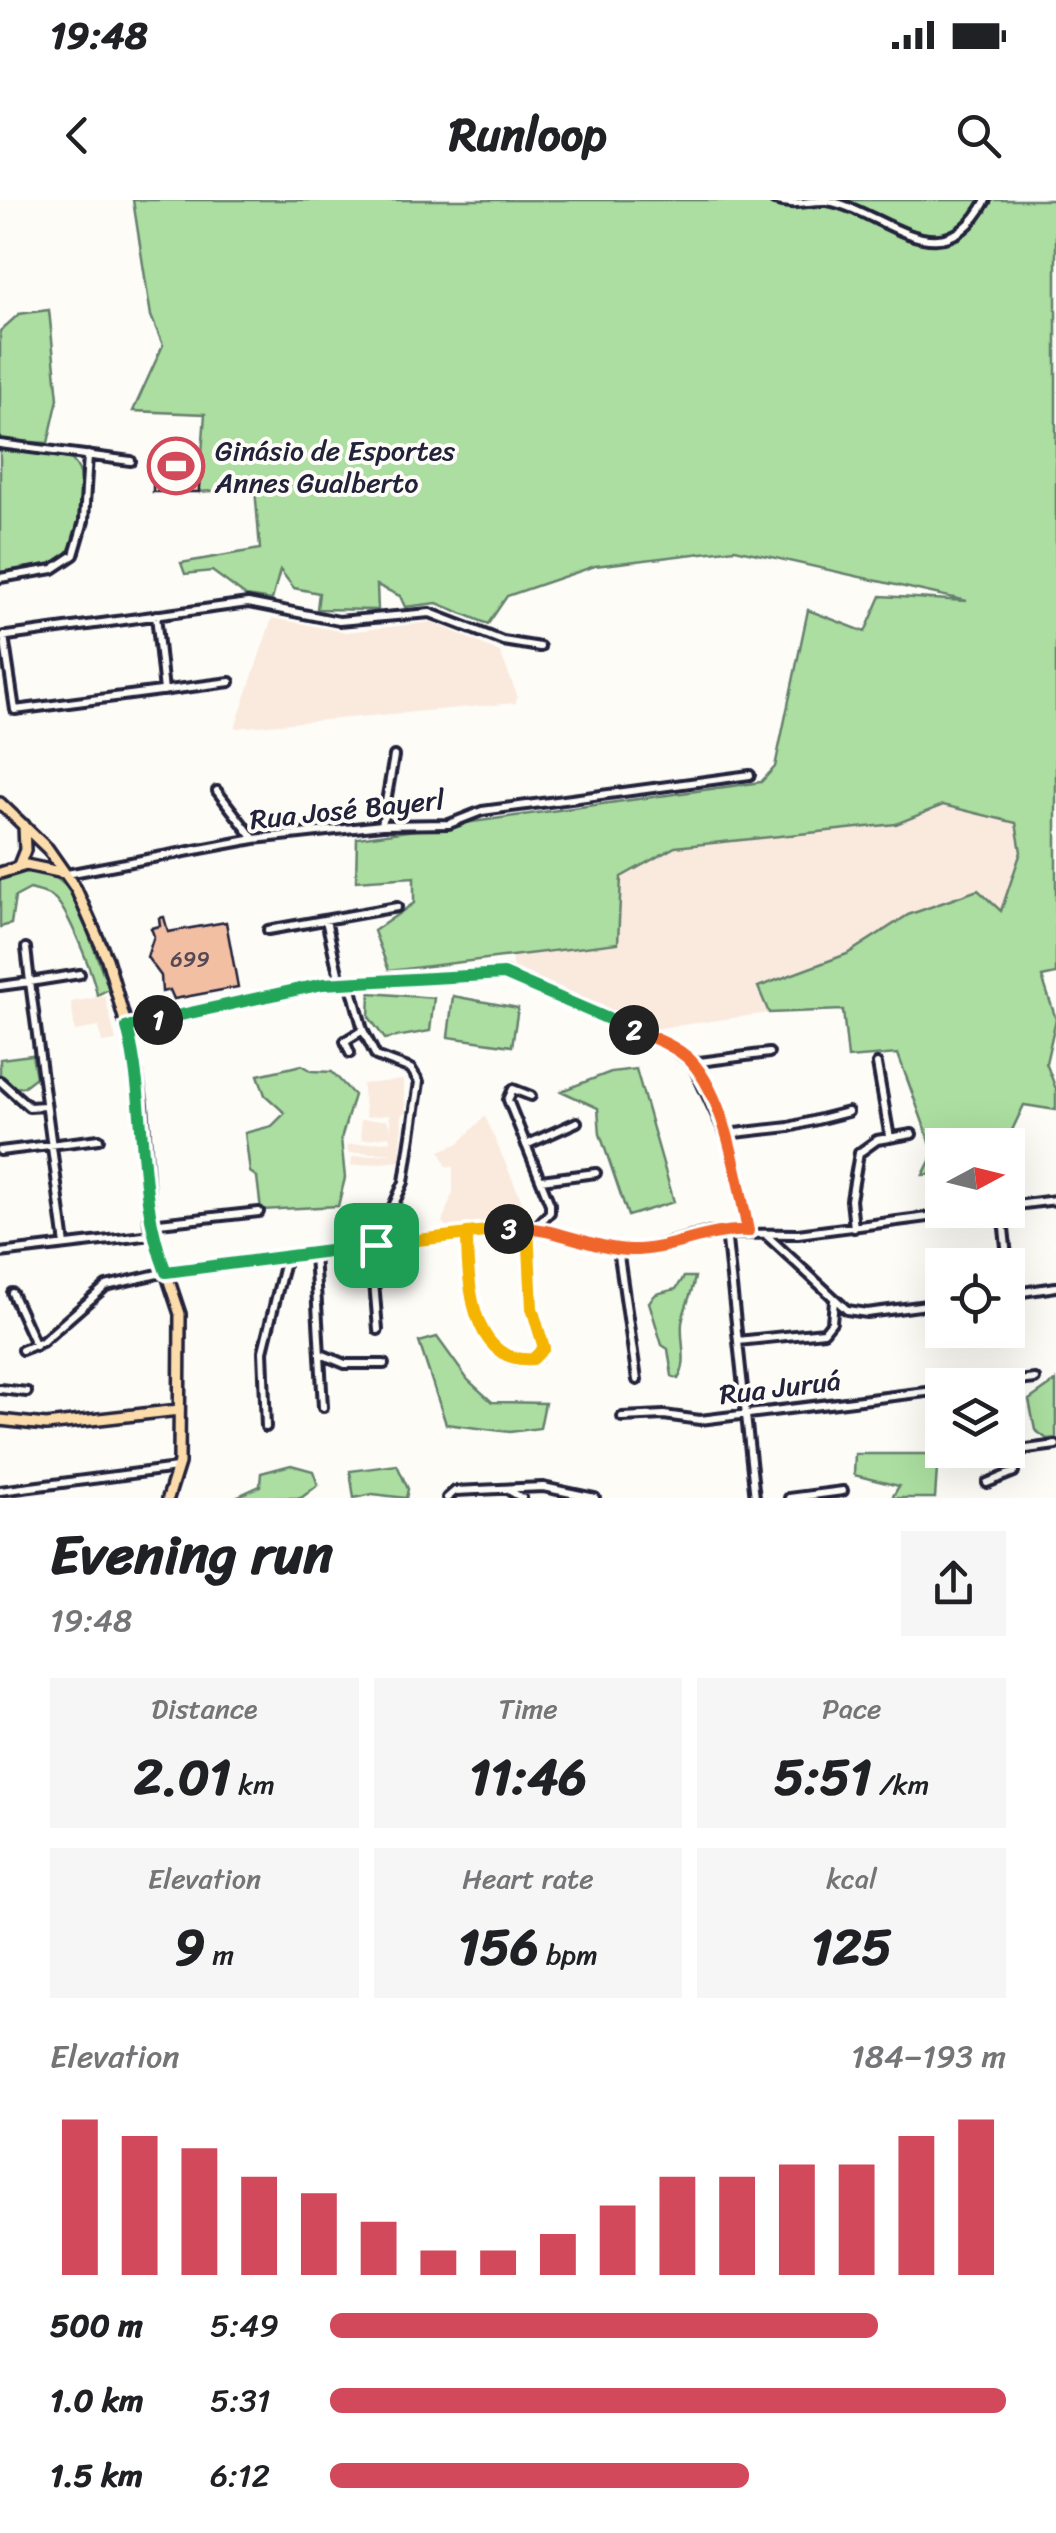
<!DOCTYPE html>
<html lang="en">
<head>
<meta charset="utf-8">
<style>
	:root { --surface:#fff; --page:#f6f6f6; --text:#202124; --muted:#757577; --accent:#d1495b }
	body { margin:0; font-family:Sriracha,sans-serif; background:var(--page); color:var(--text); height:100vh; display:flex; flex-direction:column; font-size:38px; white-space:nowrap }
	* { box-sizing:border-box; margin:0 }
	p { font-size:32px; color:var(--muted) }
	.icon { flex:none; width:55px; height:55px; fill:none; stroke:currentColor; stroke-width:2; stroke-linecap:round; stroke-linejoin:round }
	.map { position:relative; height:1298px; overflow:hidden }
	.sheet { display:flex; flex-direction:column; background:var(--surface); flex:1 }
	.sheet>* { flex:none }
	.needle { width:65px; rotate:83deg }
	.buttons { position:absolute; left:925px; top:928px; display:grid; gap:20px }
	.buttons a { display:grid; place-items:center; width:100px; height:100px; border-radius:0px; background:var(--surface); box-shadow:0 10px 40px #0002; font-size:50px }
	.pin { position:absolute; display:grid; place-items:center; width:85px; height:85px; color:#fff; margin:-42px; border-radius:20px; box-shadow:0 5px 15px #0006 }
	.km { position:absolute; width:50px; height:50px; margin:-25px; border-radius:50%; background:#222; color:#fff; font-size:28px; line-height:50px; text-align:center }
	.round { display:grid; place-items:center; flex:none; width:105px; height:105px; border-radius:0px; background:var(--page) }
	.overview { display:flex; align-items:center; justify-content:space-between; height:170px; padding:0 50px }
	h1 { font-size:55px; font-weight:700; line-height:75px }
	.figures { display:grid; grid-template-columns:repeat(3,1fr); gap:15px; height:170px; padding:10px 50px }
	.figures div { display:grid; align-content:center; border-radius:0px; background:var(--page); text-align:center }
	.figures b { font-size:50px; font-weight:700 }
	.figures small { font-size:28px; font-weight:400 }
	.figures p { font-size:28px }
	.chart { height:280px; padding:20px 50px }
	.chart p { display:flex; justify-content:space-between }
	.chart svg { width:100%; height:180px; margin-top:10px; stroke:var(--accent); stroke-width:6 }
	ul { padding:0 50px; list-style:none; font-size:32px }
	li { display:grid; grid-template-columns:160px 120px 1fr; align-items:center; height:75px }
	li i { height:25px; border-radius:12px; background:var(--accent) }
	.status { display:flex; justify-content:space-between; align-items:center; height:70px; padding:0 50px; background:var(--surface); direction:ltr }
	.status svg { height:28px; fill:currentColor }
	header { display:flex; justify-content:space-between; align-items:center; height:130px; padding:0 50px; background:var(--surface); font-size:45px; font-weight:700 }
	.map>svg:first-child { display:block }
	.built { fill:#faeade }
	.green { fill:#abdea0; stroke:#66806e; stroke-width:2.5 }
	.building { fill:#f2bfa3; stroke:#22223b; stroke-width:2.5 }
	.lines { fill:none; stroke-linecap:round; stroke-linejoin:round }
	.minor-casing { stroke:#22223b; stroke-width:14 }
	.major-casing { stroke:#22223b; stroke-width:16 }
	.minor { stroke:#fdfcf7; stroke-width:6 }
	.major { stroke:#fddcac; stroke-width:9 }
	.split-1-casing { stroke:#fff; stroke-width:20 }
	.split-2-casing { stroke:#fff; stroke-width:20 }
	.split-3-casing { stroke:#fff; stroke-width:20 }
	.split-4-casing { stroke:#fff; stroke-width:20 }
	.split-1 { stroke:#22a559; stroke-width:12 }
	.split-2 { stroke:#22a559; stroke-width:12 }
	.split-3 { stroke:#f0652b; stroke-width:12 }
	.split-4 { stroke:#f5b400; stroke-width:12 }
	.labels { text-anchor:middle; stroke-width:8; stroke-linejoin:round; paint-order:stroke }
	.number-label { font-size:22px; fill:#564955 }
	.poi-label { font-size:28px; fill:#22223b; stroke:#fdfcf7; text-anchor:start }
	.street-label { font-size:28px; fill:#22223b; stroke:#fdfcf7 }
</style>
</head>
<body>
<div class="status"><b>19:48</b><svg viewBox="0 0 49 12"><path d="M0 12V9h3v3zM5 12V6h3v6zM10 12V3h3v9zM15 12V0h3v12zM26 1h20v11H26zM47 4h2v5h-2z"/></svg></div>
<header><svg class="icon" aria-label="back" viewBox="0 0 24 24"><path d="M15 5l-7 7 7 7"/></svg>Runloop<svg class="icon" aria-label="search" viewBox="0 0 24 24"><circle cx="10" cy="10" r="6"/><path d="M15 15l6 6"/></svg></header>
<div class="map">
<svg width="1056" height="1298" viewBox="0 0 1056 1298">
	<rect width="100%" height="100%" fill="#fdfcf7"/>
	<filter id="ink" filterUnits="userSpaceOnUse"><feTurbulence type="fractalNoise" baseFrequency=".01" numOctaves="2"/><feDisplacementMap in="SourceGraphic" scale="20" xChannelSelector="R" yChannelSelector="G"/><feConvolveMatrix kernelMatrix="1 2 1 2 8 2 1 2 1" color-interpolation-filters="sRGB"/></filter>
	<g filter="url(#ink)">
		<path class="built" d="M272,418L346,432L432,422L500,452L517,495L516,503L235,528Z
			M943,605L1016,623L1021,652L1001,712L908,715L847,754L758,787L769,813L646,830L514,778L511,756L618,743L621,677L675,647L896,624Z
			M105,796L116,841L102,843L99,827L75,831L71,802Z
			M403,880L406,913L402,914L401,961L351,966L352,957L392,953H348L347,945L390,941L389,936L362,940L360,920H387L391,930L389,915L366,917L362,884Z
			M485,916L530,1020L449,1030L442,1022L453,992V967L446,966L440,951L459,943Z"/>
		<path class="green" d="M133,0H1056V774L1042,777L1056,819L1046,863L1056,889V910L1024,905L1005,945H942V974L923,975L934,953L898,854L848,858L843,810L769,813L758,787L847,754L908,715L978,690L1001,711L1021,652L1016,623L943,605L896,624L675,647L621,677L618,743L389,771L374,731L414,703V677L356,681L357,638L761,582L775,567L808,410L865,432L881,396L967,401L735,349L595,366L507,396L488,424L437,403L405,407L400,396L377,385L378,410L317,409L319,393L294,388L280,370L272,400L246,396L212,371L185,374L181,363L260,349L255,288L199,292L205,214L133,211L163,145L151,116Z
			M49,110L58,199L48,243L0,240V131L19,114Z
			M10,245L72,260C84,273 83,287 81,304C74,367 58,366 0,374V247Z
			M30,670L54,676L73,692L109,789L97,795C94,776 68,709 54,698C48,693 37,691 30,689L15,697L11,724L0,727V679Z
			M370,793L434,798L430,831L385,839L369,817Z
			M453,796L518,808L512,846L448,837Z
			M32,855L36,877L23,887L13,888L0,874V859Z
			M302,865L312,871L332,872L354,895L341,939L345,978L338,1006L261,1010L257,977L250,972L245,933L272,926L285,913L265,895L258,875Z
			M636,869L674,1002L628,1016L600,934L598,908L561,891L611,872Z
			M684,1077H695C692,1094 685,1105 682,1123C680,1143 689,1162 678,1179L672,1176L668,1149L662,1145L649,1102L656,1094L676,1089Z
			M437,1137L468,1180L492,1202L545,1203L540,1228L510,1232L446,1224L419,1142Z
			M1056,1181V1238L1047,1239L1035,1230L1029,1200Z
			M855,1254H938L935,1298H892L899,1286L854,1275Z
			M291,1265L313,1271L318,1285L301,1298H234L260,1286L261,1273Z
			M397,1265L408,1289L406,1298L373,1294L354,1298L350,1271Z"/>
		<path class="building" d="M153,257H199V292H153Z
			M164,717L168,732L226,722L238,787L174,799L170,790L162,792L161,776L147,757L154,736L151,728L160,726L159,718Z"/>
		<g class="lines">
			<g class="minor-casing">
				<path id="minor" d="M774,0C798,7 806,0 828,1C886,12 942,82 986,0
					M0,244L131,261
					M0,378L53,369L74,355L84,321L88,255
					M156,415L164,491
					M4,436L15,510L230,482
					M0,437L248,403L339,421L430,413L503,441L540,447
					M217,591L254,639
					M382,625L394,556
					M67,674L254,639L382,625L449,624L482,611L750,575
					M326,720L340,782
					M268,730L397,707
					M26,748L30,782L80,774
					M0,786L30,782L65,1045
					M127,827L323,784L504,773L666,844L692,863L729,942L748,1031
					M363,830L376,856L411,869L419,882L404,982L376,1044
					M350,853L345,841L363,830L350,782
					M692,863L769,853
					M877,864L890,938
					M0,881L29,907L45,906
					M531,896L513,889L508,900L550,1004V1012L537,1026
					M726,934L789,927L848,912
					M526,945L577,922
					M0,951L99,939
					M541,980L596,973
					M1008,1006L1056,1000
					M1002,1010L1011,1093
					M150,1024L259,1012
					M854,1028L851,1000L859,953L877,940L912,934
					M726,1031L755,1298
					M467,1033C467,1074 473,1177 538,1157L543,1148L532,1108L528,1027
					M765,1034L847,1110L867,1113L942,1103
					M371,1045L378,1130
					M618,1049L637,1180
					M0,1053L152,1035
					M314,1053L323,1207
					M12,1093L36,1146
					M1009,1094L1056,1087
					M738,1141L824,1132L832,1122L834,1101
					M22,1150L42,1142L106,1086L166,1072L528,1027L605,1047L642,1050L705,1033L798,1034L981,1010
					M321,1154L345,1164H384
					M983,1185L1035,1179
					M0,1189L27,1192
					M622,1217L664,1215L700,1220L942,1190
					M266,1227L263,1151L286,1057
					M1012,1251L1056,1245
					M987,1283L1014,1272L1008,1203
					M0,1291L177,1268
					M510,1291L522,1298
					M447,1298L455,1291L543,1287L595,1298
					M789,1298L843,1291"/>
			</g>
			<g class="major-casing">
				<path id="major" d="M0,603L48,649L76,689L107,759L131,842L142,905L150,1024L180,1114L179,1263L168,1298
					M19,665L25,650L24,625
					M0,673L26,665L64,673
					M0,1220L46,1225L179,1210"/>
			</g>
			<use href="#minor" class="minor"/>
			<use href="#major" class="major"/>
		</g>
	</g>
	<g class="lines" filter="url(#ink)">
		<g class="split-1-casing">
			<path id="split-1" d="M158,820L127,827C148,908 135,994 166,1072L376,1045"/>
		</g>
		<g class="split-2-casing">
			<path id="split-2" d="M158,820L323,784L504,774L634,830"/>
		</g>
		<g class="split-3-casing">
			<path id="split-3" d="M509,1029C553,1024 588,1049 632,1050C672,1050 707,1029 748,1031C738,981 726,898 690,860C675,845 653,838 634,830"/>
		</g>
		<g class="split-4-casing">
			<path id="split-4" d="M376,1045L528,1027L532,1108L544,1148L533,1159C470,1165 467,1077 467,1033L509,1029"/>
		</g>
		<use href="#split-1" class="split-1"/>
		<use href="#split-2" class="split-2"/>
		<use href="#split-3" class="split-3"/>
		<use href="#split-4" class="split-4"/>
	</g>
	<defs>
		<g id="stadium-ring" transform="scale(2.875)"><circle r="9.5" fill="#fdfcf7" stroke="#d1495b" stroke-width="1.5"/><path d="M0-5a6.5 5 0 1 0 0 10a6.5 5 0 1 0 0-10ZM-3.5-1.8h7v3.6h-7Z" fill="#d1495b"/></g>
	</defs>
	<g fill-rule="evenodd">
		<use href="#stadium-ring" x="176" y="266"/>
	</g>
	<g class="labels">
		<g class="number-label">
			<text x="190" y="767">699</text>
		</g>
		<g class="poi-label">
			<text x="215" y="260">Ginásio de Esportes<tspan x="215" dy="32">Annes Gualberto</tspan></text>
		</g>
		<g class="street-label">
			<text transform="translate(347 609) rotate(-6)" y="10">Rua José Bayerl</text>
			<text transform="translate(780 1187) rotate(-7)" y="10">Rua Juruá</text>
		</g>
	</g>
</svg>
<div class="buttons">
<a><svg class="needle" viewBox="-14 -14 28 28"><path d="M0-13l5 13h-10z" fill="#e53935"/><path d="M0 13l5-13h-10z" fill="#757577"/></svg></a>
<a><svg class="icon" aria-label="locate" viewBox="0 0 24 24"><circle cx="12" cy="12" r="6"/><path d="M12 2v4M12 18v4M2 12h4M18 12h4"/></svg></a>
<a><svg class="icon" aria-label="layers" viewBox="0 0 24 24"><path d="M12 4l9 5-9 5-9-5zM3 14l9 5 9-5"/></svg></a>
</div>
<div class="pin" style="left:376px;top:1045px;background:#1e9e55"><svg class="icon" aria-label="arrive" viewBox="0 0 24 24"><path d="M6 21V4h12l-3 4 3 4H6"/></svg></div>
<b class="km" style="left:158px;top:820px">1</b>
<b class="km" style="left:634px;top:830px">2</b>
<b class="km" style="left:509px;top:1029px">3</b>
</div>
<section class="sheet">
<div class="overview"><div><h1>Evening run</h1><p>19:48</p></div><a class="round"><svg class="icon" aria-label="share" viewBox="0 0 24 24"><path d="M12 15V3M7 8l5-5 5 5M5 13v7h14v-7"/></svg></a></div>
<div class="figures">
<div><p>Distance</p><b>2.01<small> km</small></b></div>
<div><p>Time</p><b>11:46</b></div>
<div><p>Pace</p><b>5:51<small> /km</small></b></div>
</div>
<div class="figures">
<div><p>Elevation</p><b>9<small> m</small></b></div>
<div><p>Heart rate</p><b>156<small> bpm</small></b></div>
<div><p>kcal</p><b>125</b></div>
</div>
<div class="chart"><p><span>Elevation</span>184–193 m</p>
<svg viewBox="0 0 160 44" preserveAspectRatio="none"><path d="M5 44V6M15 44V10M25 44V13M35 44V20M45 44V24M55 44V31M65 44V38M75 44V38M85 44V34M95 44V27M105 44V20M115 44V20M125 44V17M135 44V17M145 44V10M155 44V6"/></svg>
</div>
<ul>
<li><b>500 m</b>5:49<i style="width:81%"></i></li>
<li><b>1.0 km</b>5:31<i style="width:100%"></i></li>
<li><b>1.5 km</b>6:12<i style="width:62%"></i></li>
</ul>
</section>
</body>
</html>
